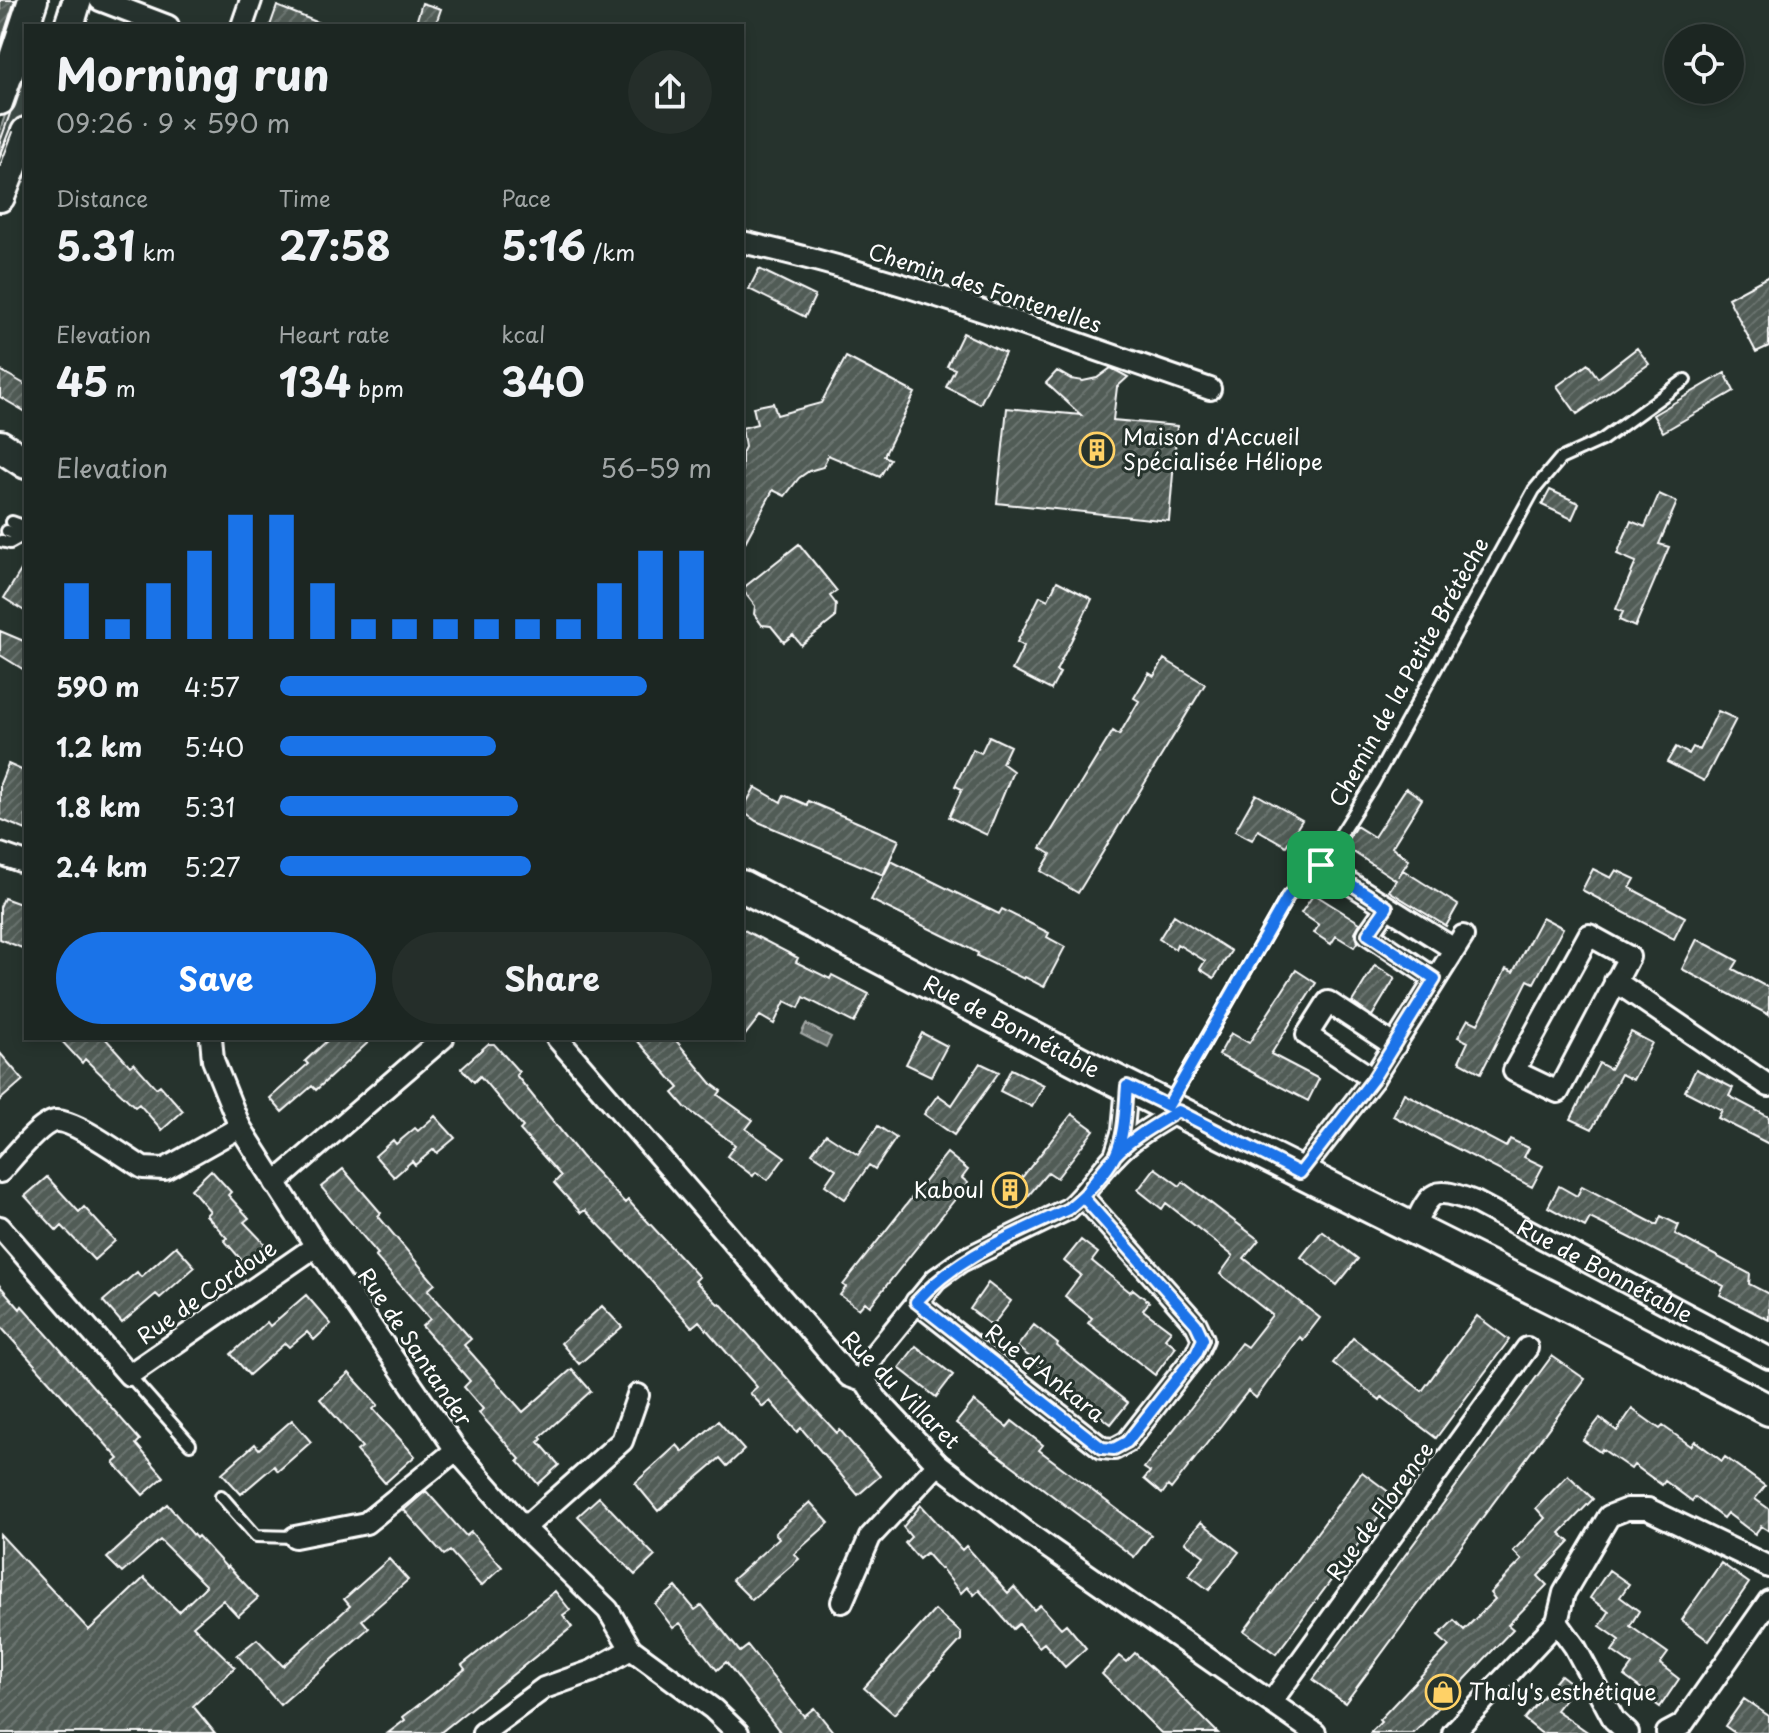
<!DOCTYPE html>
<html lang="en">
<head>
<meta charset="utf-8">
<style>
	:root { --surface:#1c2622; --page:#252e2a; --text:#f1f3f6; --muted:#a0a5a5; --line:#3a4340; --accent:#1a73e8 }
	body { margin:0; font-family:"Playpen Sans",sans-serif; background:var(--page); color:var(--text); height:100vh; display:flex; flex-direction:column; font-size:30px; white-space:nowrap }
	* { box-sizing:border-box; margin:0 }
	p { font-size:26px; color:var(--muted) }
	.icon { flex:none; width:44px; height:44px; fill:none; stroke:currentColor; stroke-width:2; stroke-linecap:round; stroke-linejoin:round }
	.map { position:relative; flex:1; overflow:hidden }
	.details { position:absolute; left:24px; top:24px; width:720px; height:1016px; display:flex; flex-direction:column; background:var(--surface); border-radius:0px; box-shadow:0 4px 12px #0003,0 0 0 2px var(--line) }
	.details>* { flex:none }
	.tools { position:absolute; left:1664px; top:24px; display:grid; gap:16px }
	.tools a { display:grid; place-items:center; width:80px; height:80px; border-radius:50%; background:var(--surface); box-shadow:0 4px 12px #0003,0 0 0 2px var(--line); font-size:40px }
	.pin { position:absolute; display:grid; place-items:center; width:68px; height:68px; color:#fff; margin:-34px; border-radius:16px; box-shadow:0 4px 12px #0006 }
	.round { display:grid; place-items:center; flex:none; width:84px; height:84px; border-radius:42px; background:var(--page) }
	.headline { display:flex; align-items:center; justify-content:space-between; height:136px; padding:0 32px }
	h1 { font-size:44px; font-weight:700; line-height:60px }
	.figures { display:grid; grid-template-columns:repeat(3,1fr); gap:12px; height:136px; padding:8px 32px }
	.figures div { display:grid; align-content:center }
	.figures b { font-size:40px; font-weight:700 }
	.figures small { font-size:22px; font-weight:400 }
	.figures p { font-size:22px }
	.chart { height:224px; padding:16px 32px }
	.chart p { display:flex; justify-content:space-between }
	.chart svg { width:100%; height:144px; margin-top:8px; stroke:var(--accent); stroke-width:6 }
	.cta { display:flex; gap:16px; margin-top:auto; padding:16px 32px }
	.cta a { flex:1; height:92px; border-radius:48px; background:var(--accent); color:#fff; font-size:32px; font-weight:700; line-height:92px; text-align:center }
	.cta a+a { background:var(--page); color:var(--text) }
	ul { padding:0 32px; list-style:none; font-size:26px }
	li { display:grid; grid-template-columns:128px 96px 1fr; align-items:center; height:60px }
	li i { height:20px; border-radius:10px; background:var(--accent) }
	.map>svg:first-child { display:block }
	.grass { fill:#3e4944; stroke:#9ea4a2; stroke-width:2 }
	.water { fill:url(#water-waves); stroke:#a4a9a7; stroke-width:2 }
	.building { fill:url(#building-hatch); stroke:#fff; stroke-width:2 }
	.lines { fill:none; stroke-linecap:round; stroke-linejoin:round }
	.lane-casing { stroke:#fff; stroke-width:16 }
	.street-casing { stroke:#fff; stroke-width:26 }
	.secondary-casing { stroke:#fff; stroke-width:34 }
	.primary-casing { stroke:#fff; stroke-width:36 }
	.lane { stroke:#26332d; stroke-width:10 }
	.street { stroke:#26332d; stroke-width:20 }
	.secondary { stroke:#26332d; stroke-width:28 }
	.primary { stroke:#26332d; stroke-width:30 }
	.tram { stroke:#fff; stroke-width:2 }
	.route-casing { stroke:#fff; stroke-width:16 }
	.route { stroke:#1a73e8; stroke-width:10 }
	.labels { text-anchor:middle; stroke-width:6; stroke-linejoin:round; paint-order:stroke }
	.street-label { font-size:22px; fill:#fff; stroke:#26332d }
	.poi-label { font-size:22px; fill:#fff; stroke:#26332d; text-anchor:start }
</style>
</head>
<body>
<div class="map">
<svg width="1769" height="1733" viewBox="0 0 1769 1733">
	<defs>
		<pattern id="water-waves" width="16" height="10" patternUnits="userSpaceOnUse" patternTransform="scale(2)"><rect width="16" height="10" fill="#67706c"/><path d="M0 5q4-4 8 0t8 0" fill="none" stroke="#575a59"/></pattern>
		<pattern id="building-hatch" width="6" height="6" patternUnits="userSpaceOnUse" patternTransform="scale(2)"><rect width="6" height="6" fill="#515c57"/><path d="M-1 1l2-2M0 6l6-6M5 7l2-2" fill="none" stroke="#6b7470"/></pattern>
	</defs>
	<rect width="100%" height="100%" fill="#26332d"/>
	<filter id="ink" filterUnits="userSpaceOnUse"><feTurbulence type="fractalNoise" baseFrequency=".0125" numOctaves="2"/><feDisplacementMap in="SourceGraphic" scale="16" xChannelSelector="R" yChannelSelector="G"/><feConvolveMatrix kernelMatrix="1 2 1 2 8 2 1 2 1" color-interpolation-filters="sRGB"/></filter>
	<g filter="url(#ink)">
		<path class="grass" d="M26,56V108L0,184V130Z"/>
		<path class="water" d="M806,1024L831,1037L826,1047L801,1034Z"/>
		<path class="building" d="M0,0H15L0,46Z
			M422,3L441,9L435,26H415Z
			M277,6L324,25V26H270Z
			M759,269L815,296L805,317L749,289Z
			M1769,276V346L1756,352L1728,298Z
			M963,333L1005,353L980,404L946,387L955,369L947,366Z
			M1637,348L1649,364L1577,414L1557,386L1588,364L1598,378Z
			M846,357L915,393L884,456L890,459L880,477L828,455L823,467L809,471L799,478L785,496L773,490L742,548V453L745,447L742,428L757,424L753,407L773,403L777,415L821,403Z
			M1111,368L1128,377L1117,387L1113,420L1177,426L1169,521L997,503L1007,408L1081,415L1046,383L1057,371L1071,379L1083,381L1097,378Z
			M0,370L26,385V412L0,397Z
			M1725,373L1734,391L1663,432L1653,415Z
			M1550,490L1579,503L1572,519L1542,505Z
			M1659,494L1677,502L1659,544L1669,547L1635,627L1619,620L1623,612L1616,609L1636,562L1617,554L1631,521L1645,527Z
			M799,544L837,591L830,596L836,604L835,618L801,645L793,635L784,642L771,626L762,625L754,614L755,606L742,589Z
			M26,562V612L4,598Z
			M1057,581L1092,599L1056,671L1060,673L1051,690L1012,670L1024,646L1017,642L1040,596L1048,600Z
			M0,631L26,642V671L0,655Z
			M1164,659L1205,684L1078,893L1041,871L1051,854L1041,848L1113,731L1119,735L1139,701L1134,698L1149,673L1154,676Z
			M1718,711L1736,719L1704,781L1667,762L1676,747L1689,754L1693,747L1699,750Z
			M989,736L1010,746L1002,763L1013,771L987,835L949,817L962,789L955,786L973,749L981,753Z
			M8,764L26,772V830L0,819V784Z
			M755,787L781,802L784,795L807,805L808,801L899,840L883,875L756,821L742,811Z
			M1406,788L1422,799L1392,847L1409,860L1398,877L1403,870L1458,905L1446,926L1389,891L1396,880L1344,846L1356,826L1374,837Z
			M1256,794L1302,820L1286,846L1258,830L1252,840L1235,831Z
			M891,861L999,914L1002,909L1049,933L1047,937L1065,947L1044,987L1025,977L1024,979L977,956L978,953L961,944L871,900Z
			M1593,869L1611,878L1616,870L1635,879L1630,888L1685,917L1674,939L1582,890Z
			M1314,894L1360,923L1355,932L1358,941L1354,947L1336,936L1331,944L1314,933L1319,925L1301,913Z
			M4,898L26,906V938L22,948L0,939V907Z
			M1174,915L1231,951L1214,978L1200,969L1205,961L1177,944L1175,949L1159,939Z
			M1542,917L1563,928L1534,983L1528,980L1481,1073L1459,1061L1468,1042L1458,1037L1468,1019L1478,1024L1506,969L1513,972Z
			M742,929L798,958L796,962L830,979L832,975L869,994L854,1023L804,997L799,1008L785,1001L774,1024L760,1016L742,1039Z
			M1697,939L1738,961L1733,969L1769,988V1015L1682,969Z
			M1375,965L1395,978L1372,1016L1352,1002Z
			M1296,970L1316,983L1271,1054L1319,1079L1308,1101L1219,1055L1231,1033L1249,1043Z
			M1631,1032L1652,1043L1633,1080L1621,1074L1592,1129L1571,1119L1599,1063L1610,1069Z
			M922,1033L947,1046L931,1076L906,1064Z
			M59,1038H105L130,1066L134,1063L156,1088L160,1085L183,1111L162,1130L139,1104L135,1107L85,1059L82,1063Z
			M330,1038H373L316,1090L312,1086L282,1112L270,1098L308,1064L305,1061Z
			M635,1038H674L712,1084L721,1091L718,1095L753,1120L746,1129L785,1157L768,1180L756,1172L753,1176L727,1156L735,1145L685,1107L673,1093L679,1088Z
			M488,1044H494L519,1072L516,1075L581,1156L625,1203L628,1200L636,1209L699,1277L695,1281L718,1304L720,1303L812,1406L837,1433L840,1430L880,1476L858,1495L801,1428L797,1432L770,1401L763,1407L750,1393L757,1387L699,1321L692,1327L629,1256L585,1210L581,1213L554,1183L561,1176L520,1130L523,1127L480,1076L474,1082L461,1068Z
			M0,1053L23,1080L0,1100Z
			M980,1063L999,1072L954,1135L924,1114L938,1095L952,1105Z
			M1011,1069L1044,1085L1032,1107L1000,1091Z
			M1696,1069L1733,1088L1729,1096L1769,1117V1144L1718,1118L1722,1110L1685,1091Z
			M1404,1093L1506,1147L1510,1139L1529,1148L1524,1157L1543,1166L1532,1187L1393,1116Z
			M1072,1114L1094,1130L1057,1178L1048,1172L1018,1208L1006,1198Z
			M435,1116L455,1138L437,1153L434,1149L415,1165L412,1161L394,1177L375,1156L393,1140L396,1144L415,1128L418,1131Z
			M878,1126L896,1138L875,1169L869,1165L845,1199L825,1185L836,1169L812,1153L826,1134L858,1155Z
			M947,1153L968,1170L962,1178L968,1183L870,1306L865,1302L859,1309L840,1295L846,1287L843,1285Z
			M1155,1168L1180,1186L1183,1182L1259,1240L1244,1258L1320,1318L1303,1340L1300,1337L1256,1398L1248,1391L1171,1489L1168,1486L1162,1494L1144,1479L1150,1472L1144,1468L1241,1343L1247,1347L1272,1315L1220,1274L1233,1256L1166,1203L1162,1209L1138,1190Z
			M343,1169L381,1213L378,1216L435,1284L428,1290L471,1339L464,1345L523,1412L572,1369L591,1391L540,1437L542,1439L539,1442L559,1465L538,1484L518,1461L520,1459L479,1413L483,1409L464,1387L470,1381L422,1326L430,1319L375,1256L378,1254L321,1187Z
			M211,1170L231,1192L228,1195L249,1218L244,1222L265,1244L244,1263L224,1240L227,1238L206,1215L210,1211L191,1189Z
			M47,1177L79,1212L84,1207L115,1241L94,1260L62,1226L57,1231L25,1196Z
			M1559,1186L1577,1196L1582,1186L1657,1225L1661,1216L1679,1225L1675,1234L1750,1274L1749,1284L1769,1294V1320L1720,1295L1724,1286L1627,1236L1590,1218L1585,1227L1548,1207Z
			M1322,1231L1358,1259L1337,1285L1301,1257Z
			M1081,1240L1098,1253L1092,1261L1130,1292L1133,1289L1149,1302L1143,1310L1171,1331L1165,1338L1176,1347L1155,1375L1088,1323L1092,1318L1065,1296L1081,1275L1064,1261Z
			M176,1246L195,1267L160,1298L156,1294L122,1323L103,1301L137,1272L141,1277Z
			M988,1283L1011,1301L992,1326L970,1309Z
			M0,1286L20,1309L22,1306L140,1440L136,1444L164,1477L143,1495L114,1463L119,1459L0,1326Z
			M306,1295L331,1324L314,1340L307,1332L289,1347L285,1343L249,1375L231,1354L267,1322L270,1326Z
			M602,1306L622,1327L579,1364L561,1343Z
			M1477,1316L1509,1340L1436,1438L1382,1397L1380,1400L1333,1363L1353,1338L1422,1391Z
			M1034,1325L1058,1344L1057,1346L1128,1403L1111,1424L1047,1375L1040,1368L1041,1366L1017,1347Z
			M916,1346L953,1375L936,1397L899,1368Z
			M1552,1356L1585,1379L1345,1703L1313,1680Z
			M349,1373L378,1405L373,1409L415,1456L385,1483L357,1451L362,1447L320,1399Z
			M974,1401L1007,1427L1012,1421L1043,1445L1039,1450L1151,1535L1134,1557L956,1423Z
			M1632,1409L1660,1429L1663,1426L1691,1446L1695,1441L1722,1461L1725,1457L1765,1486L1755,1499L1769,1509V1531L1761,1526L1755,1534L1727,1513L1723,1518L1695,1497L1692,1501L1665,1481L1662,1485L1634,1465L1631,1469L1602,1449L1600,1452L1583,1440L1600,1418L1617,1431Z
			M292,1420L311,1442L278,1471L274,1466L241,1494L222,1473L255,1444L259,1449Z
			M718,1421L744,1450L727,1466L720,1458L658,1511L635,1483L677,1445L683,1452Z
			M1362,1472L1394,1496L1276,1654L1244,1631Z
			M1568,1475L1593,1499L1560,1533L1570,1542L1538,1576L1547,1585L1508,1625L1513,1629L1414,1733H1370L1381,1722L1379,1720L1449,1646L1438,1636L1454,1620L1464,1630L1495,1599L1490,1593L1522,1560L1513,1551L1545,1518L1536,1508Z
			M426,1491L466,1536L471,1532L502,1567L481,1586L450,1551L444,1555L404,1510Z
			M599,1497L655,1556L635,1575L578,1516Z
			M810,1502L829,1523L794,1554L799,1559L752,1600L732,1580L779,1538L775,1533Z
			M167,1504L196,1538L198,1536L227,1568L228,1566L258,1598L238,1616L223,1600L193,1626L235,1667L193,1706L215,1733H0V1534L89,1630L144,1578L179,1612L206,1586L160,1540L122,1573L107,1558Z
			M921,1505L962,1550L966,1546L1008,1593L1014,1587L1034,1610L1040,1605L1061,1628L1066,1624L1086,1648L1065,1667L1044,1643L1039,1647L1019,1624L1013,1629L979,1590L974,1595L967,1587L961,1593L941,1568L940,1569L926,1553L919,1559L905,1543L911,1537L903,1527Z
			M1201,1522L1239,1552L1209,1590L1189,1575L1204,1556L1185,1542Z
			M389,1559L408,1580L362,1620L369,1628L280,1705L237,1655L257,1639L283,1666L350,1606L344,1599Z
			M1721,1563L1749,1583L1709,1641L1681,1620Z
			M1609,1570L1629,1584L1620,1597L1639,1611L1630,1626L1668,1653L1660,1664L1679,1679L1660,1707L1641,1693L1643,1690L1624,1676L1632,1665L1612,1651L1620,1640L1600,1626L1609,1612L1590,1598Z
			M676,1587L695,1610L702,1605L740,1652L748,1646L804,1716L814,1708L834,1733H781L726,1662L717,1670L680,1623L673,1628L655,1604Z
			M555,1591L570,1610L563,1615L572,1627L440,1733H388L405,1720L403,1717L465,1669L462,1665Z
			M935,1610L961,1633V1640L894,1714L864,1688Z
			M1135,1653L1167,1682L1218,1733H1161L1102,1674L1119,1656L1126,1662Z
			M1561,1675L1575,1686L1556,1710L1589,1733H1541L1524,1719Z
			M1744,1699L1769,1716V1733H1735L1725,1726Z"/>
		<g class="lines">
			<g class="lane-casing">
				<path id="lane" d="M12,522L26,527
					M7,531L16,534L24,533
					M1,541L10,543L26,534
					M1169,1105L1288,896L1321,865L1373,783L1534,490L1560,459L1602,440L1685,380
					M129,1375L190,1444
					M221,1496L256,1536L295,1537"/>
			</g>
			<g class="street-casing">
				<g id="street">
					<path d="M100,0L168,26"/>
					<path d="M242,26L251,0"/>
					<path d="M742,242C902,278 1055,336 1210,389"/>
					<path d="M0,854L26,863"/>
					<path d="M1321,865L1454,949"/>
					<path d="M1387,907L1368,934L1435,979"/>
					<path d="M1589,935L1629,957L1558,1092L1514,1071Z"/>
					<path d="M1615,981L1769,1086"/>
					<path d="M211,1038L213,1060L240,1127L316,1246L456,1450L524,1528L608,1610L631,1649"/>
					<path d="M557,1038L849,1376L866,1382L876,1398L938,1464L1029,1534L1315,1733"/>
					<path d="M1373,1079L1307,1035L1328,1002L1395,1046"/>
					<path d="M1115,1156L1123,1130L1127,1086"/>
					<path d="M0,1172C11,1160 39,1124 55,1121C74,1119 125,1157 143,1168L165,1169L240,1127"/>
					<path d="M1300,1173L1373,1079L1463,936"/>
					<path d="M275,1183L443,1038"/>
					<path d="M0,1227L129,1375L316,1246"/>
					<path id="s1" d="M1413,1229C1431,1189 1434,1186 1475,1202L1769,1358"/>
					<path d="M916,1302L1102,1448L1114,1449L1127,1442L1196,1354L1203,1339L1196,1324L1083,1197"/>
					<path d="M866,1382L867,1368L877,1351L936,1279L961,1261L1068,1209C1087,1193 1098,1173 1115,1156C1133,1137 1156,1124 1178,1111"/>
					<path d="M524,1528L622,1441L638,1395"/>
					<path d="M295,1537L366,1523L456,1450"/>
					<path d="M842,1602L870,1537L938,1464"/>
					<path d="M1557,1622L1575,1647L1614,1720L1628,1733"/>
					<path d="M1272,1701L1527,1348"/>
					<path d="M483,1733L544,1688L592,1671L631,1649L713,1709L738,1733"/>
					<path d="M1453,1733L1557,1622L1564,1593L1609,1516L1627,1509H1648L1769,1567"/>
					<path d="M1667,1733L1682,1725L1769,1601"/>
				</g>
			</g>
			<g class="secondary-casing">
				<path id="secondary" d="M69,26L77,0
					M0,100L33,0
					M0,197L26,132"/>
			</g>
			<g class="primary-casing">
				<g id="primary">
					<path d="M0,446L26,463"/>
					<path id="s2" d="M742,886L1103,1074L1558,1301L1769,1410"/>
				</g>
			</g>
			<use href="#lane" class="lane"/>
			<use href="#street" class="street"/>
			<use href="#secondary" class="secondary"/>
			<use href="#primary" class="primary"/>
			<path class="tram" d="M52,26L62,0
				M0,142L26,68
				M0,166L13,132"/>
		</g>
	</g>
	<g class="lines" filter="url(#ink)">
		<g class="route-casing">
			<path id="route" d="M1321,865L1288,896L1168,1106L1127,1086C1125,1108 1125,1135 1115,1156C1105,1175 1085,1195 1068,1209C1012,1236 959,1255 916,1302L1102,1448L1114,1449L1127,1442L1196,1354L1203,1339L1196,1324L1083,1197C1093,1183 1103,1168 1115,1156C1132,1137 1156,1125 1178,1111L1300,1173L1373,1079L1435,979L1368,934L1387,907L1321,865"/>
		</g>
		<use href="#route" class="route"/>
	</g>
	<defs>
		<g id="building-ring" transform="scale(1.8)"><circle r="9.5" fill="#26332d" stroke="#ffd166" stroke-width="1.5"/><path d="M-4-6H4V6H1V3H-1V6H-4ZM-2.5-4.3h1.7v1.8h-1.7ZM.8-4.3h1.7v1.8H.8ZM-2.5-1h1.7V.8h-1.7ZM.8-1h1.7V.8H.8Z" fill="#ffd166"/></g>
		<g id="shop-ring" transform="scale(1.8)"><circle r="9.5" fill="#26332d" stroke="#ffd166" stroke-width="1.5"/><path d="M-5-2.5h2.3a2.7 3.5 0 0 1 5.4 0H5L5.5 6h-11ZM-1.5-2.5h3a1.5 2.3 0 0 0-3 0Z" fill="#ffd166"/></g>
	</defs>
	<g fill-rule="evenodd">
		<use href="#building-ring" x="1097" y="450"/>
		<use href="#building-ring" x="1010" y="1190"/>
		<use href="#shop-ring" x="1443" y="1692"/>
	</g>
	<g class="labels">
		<g class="street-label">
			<text transform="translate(985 288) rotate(18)" y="8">Chemin des Fontenelles</text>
			<text transform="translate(1409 672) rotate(-61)" y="8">Chemin de la Petite Brétèche</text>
			<text dy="8" stroke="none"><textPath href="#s2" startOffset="304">Rue de Bonnétable</textPath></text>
			<text dy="8" stroke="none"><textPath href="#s1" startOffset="230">Rue de Bonnétable</textPath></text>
			<text transform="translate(207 1292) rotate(-35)" y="8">Rue de Cordoue</text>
			<text transform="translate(415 1347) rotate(56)" y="8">Rue de Santander</text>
			<text transform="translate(1045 1373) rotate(38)" y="8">Rue d'Ankara</text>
			<text transform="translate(901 1390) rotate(45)" y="8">Rue du Villaret</text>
			<text transform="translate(1380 1511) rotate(-54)" y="8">Rue de Florence</text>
		</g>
		<g class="poi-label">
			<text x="1123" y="445">Maison d'Accueil<tspan x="1123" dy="25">Spécialisée Héliope</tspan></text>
			<text x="984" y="1198" text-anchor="end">Kaboul</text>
			<text x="1469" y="1700">Thaly's esthétique</text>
		</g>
	</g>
</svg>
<div class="tools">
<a><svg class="icon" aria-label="locate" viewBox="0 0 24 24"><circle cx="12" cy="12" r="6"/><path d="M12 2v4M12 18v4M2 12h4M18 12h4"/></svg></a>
</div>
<div class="pin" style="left:1321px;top:865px;background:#1e9e55"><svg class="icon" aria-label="arrive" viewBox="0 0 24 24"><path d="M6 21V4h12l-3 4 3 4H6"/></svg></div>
<section class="details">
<div class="headline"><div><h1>Morning run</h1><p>09:26 · 9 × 590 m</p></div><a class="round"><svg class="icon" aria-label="share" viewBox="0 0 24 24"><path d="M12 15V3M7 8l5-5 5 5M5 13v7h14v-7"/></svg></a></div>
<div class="figures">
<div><p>Distance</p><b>5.31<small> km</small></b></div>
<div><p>Time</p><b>27:58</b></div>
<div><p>Pace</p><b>5:16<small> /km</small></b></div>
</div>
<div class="figures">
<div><p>Elevation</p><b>45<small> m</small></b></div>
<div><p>Heart rate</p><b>134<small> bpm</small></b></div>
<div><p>kcal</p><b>340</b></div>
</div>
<div class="chart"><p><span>Elevation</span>56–59 m</p>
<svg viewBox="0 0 160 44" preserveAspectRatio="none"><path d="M5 44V27M15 44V38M25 44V27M35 44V17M45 44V6M55 44V6M65 44V27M75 44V38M85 44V38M95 44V38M105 44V38M115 44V38M125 44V38M135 44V27M145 44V17M155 44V17"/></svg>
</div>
<ul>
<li><b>590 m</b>4:57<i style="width:85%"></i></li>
<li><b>1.2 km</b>5:40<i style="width:50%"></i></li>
<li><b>1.8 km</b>5:31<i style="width:55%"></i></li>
<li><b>2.4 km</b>5:27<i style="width:58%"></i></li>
</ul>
<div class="cta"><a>Save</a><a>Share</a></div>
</section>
</div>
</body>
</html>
